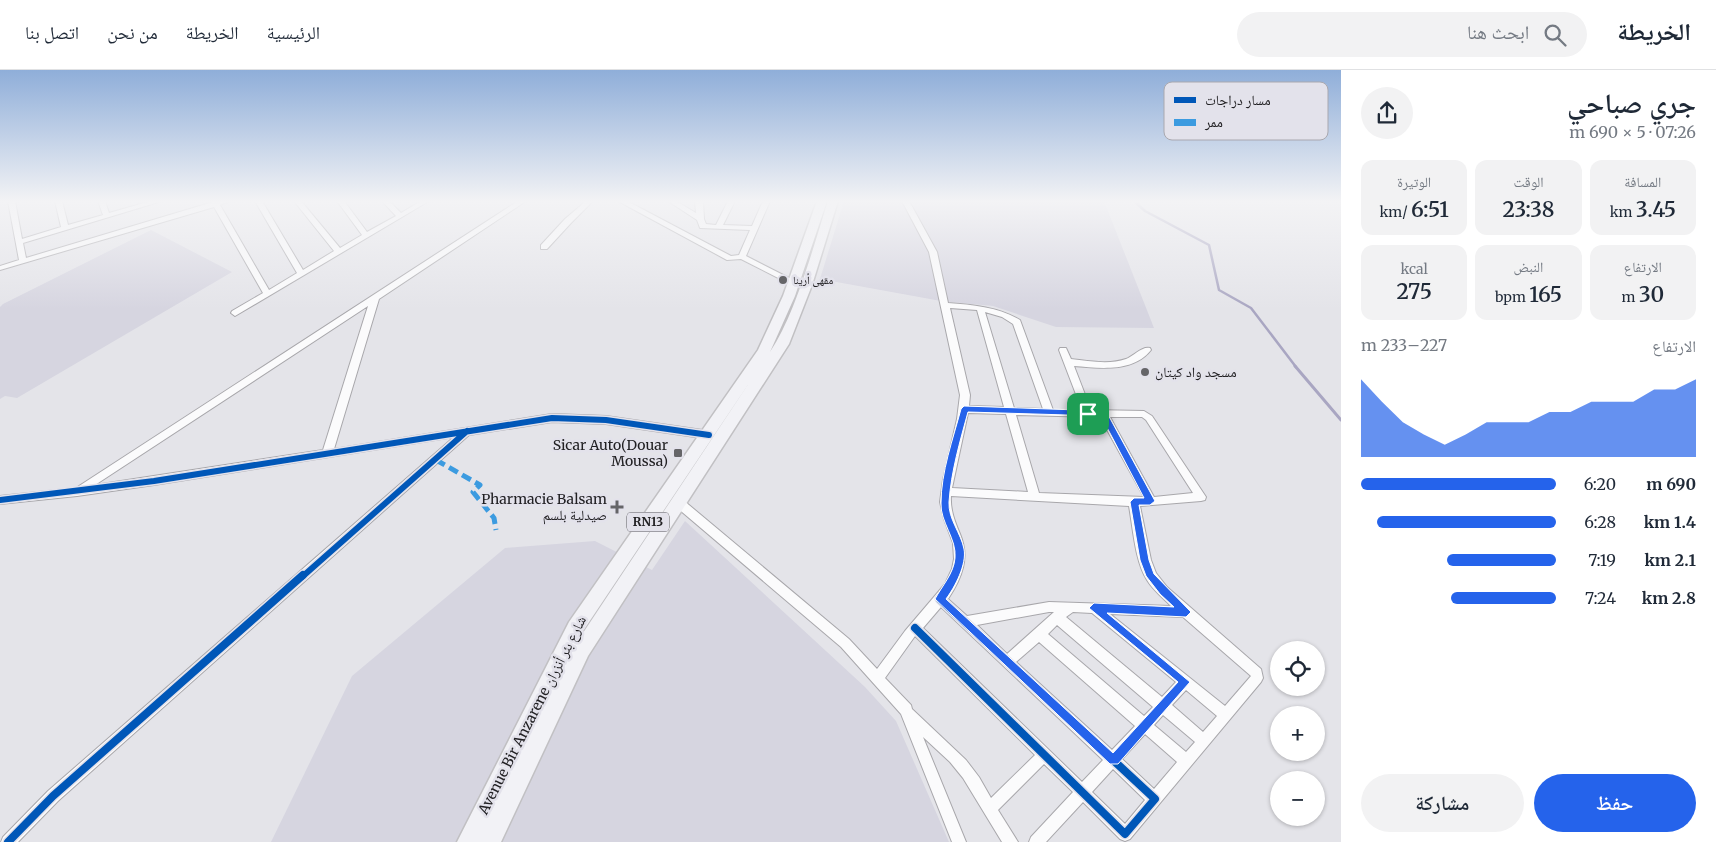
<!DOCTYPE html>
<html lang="ar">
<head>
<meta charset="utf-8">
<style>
	:root { --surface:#fff; --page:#f2f2f3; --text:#1f2937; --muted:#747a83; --line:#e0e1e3; --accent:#2563eb }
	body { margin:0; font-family:Merriweather,"Noto Naskh Arabic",serif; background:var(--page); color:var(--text); direction:rtl; height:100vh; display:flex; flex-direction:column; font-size:19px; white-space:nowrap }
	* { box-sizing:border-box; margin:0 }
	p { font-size:16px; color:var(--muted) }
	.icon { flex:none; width:28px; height:28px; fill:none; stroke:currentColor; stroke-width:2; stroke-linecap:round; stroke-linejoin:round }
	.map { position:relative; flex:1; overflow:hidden; direction:ltr }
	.panel { display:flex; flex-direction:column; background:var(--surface); width:375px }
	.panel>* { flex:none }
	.controls { position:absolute; left:1270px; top:571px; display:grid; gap:10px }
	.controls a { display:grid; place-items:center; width:55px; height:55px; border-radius:50%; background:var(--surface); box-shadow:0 1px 4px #0004; font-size:25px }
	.pin { position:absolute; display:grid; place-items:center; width:42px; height:42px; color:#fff; margin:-21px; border-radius:10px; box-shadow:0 2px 8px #0006 }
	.round { display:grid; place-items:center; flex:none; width:52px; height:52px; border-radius:26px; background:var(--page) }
	.head { display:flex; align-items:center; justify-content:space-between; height:85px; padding:0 20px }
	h1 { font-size:28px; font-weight:600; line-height:38px }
	.figures { display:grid; grid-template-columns:repeat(3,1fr); gap:8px; height:85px; padding:5px 20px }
	.figures div { display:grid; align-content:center; border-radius:12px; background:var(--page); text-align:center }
	.figures b { font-size:21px; font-weight:600 }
	.figures small { font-size:14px; font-weight:400 }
	.figures p { font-size:14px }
	.chart { height:140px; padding:10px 20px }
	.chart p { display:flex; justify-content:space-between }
	.chart svg { width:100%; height:90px; margin-top:5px; fill:var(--accent); opacity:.7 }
	.cta { display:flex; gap:10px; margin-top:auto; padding:10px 20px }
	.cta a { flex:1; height:58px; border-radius:30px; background:var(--accent); color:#fff; font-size:20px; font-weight:600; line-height:58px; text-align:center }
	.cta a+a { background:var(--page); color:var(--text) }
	ul { padding:0 20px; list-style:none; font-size:16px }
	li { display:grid; grid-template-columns:80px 60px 1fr; align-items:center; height:38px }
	li i { height:12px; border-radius:6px; background:var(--accent) }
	header { display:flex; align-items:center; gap:30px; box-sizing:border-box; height:70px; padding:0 25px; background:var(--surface); border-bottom:1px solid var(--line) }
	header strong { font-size:24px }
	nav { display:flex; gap:28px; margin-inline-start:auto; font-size:18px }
	.search { width:350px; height:45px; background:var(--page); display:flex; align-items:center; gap:12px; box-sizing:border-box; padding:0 18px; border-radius:28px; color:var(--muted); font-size:19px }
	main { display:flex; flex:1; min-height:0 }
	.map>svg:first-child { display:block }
	.built { fill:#d6d5e0 }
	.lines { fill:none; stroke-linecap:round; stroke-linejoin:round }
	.stream-far1 { stroke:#a9a6c2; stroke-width:2.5 }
	.stream { stroke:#a9a6c2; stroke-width:3 }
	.street-casing { stroke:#a8a7ab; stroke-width:2 }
	.primary-casing { stroke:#c1c0c3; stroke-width:3 }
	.street { fill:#fbfbfc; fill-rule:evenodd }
	.primary { fill:#f2f2f6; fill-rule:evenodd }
	.quiet { stroke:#3c9be0; stroke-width:5; stroke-dasharray:10 5; stroke-linecap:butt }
	.cycleway-far1-casing { stroke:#e3e2eb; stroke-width:9 }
	.cycleway-casing { stroke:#e3e2eb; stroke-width:11 }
	.cycleway-far1 { stroke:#0057b8; stroke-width:6 }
	.cycleway { stroke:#0057b8; stroke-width:8 }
	.route { fill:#2563eb; stroke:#fff; fill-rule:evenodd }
	.poi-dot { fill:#656568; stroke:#e3e2eb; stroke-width:2 }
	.labels { text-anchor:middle; stroke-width:5; stroke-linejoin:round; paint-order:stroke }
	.far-poi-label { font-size:11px; fill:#212023; stroke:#e3e2eb; text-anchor:start }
	.shield { fill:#e3e2eb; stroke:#5b5a5f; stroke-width:1 }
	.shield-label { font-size:12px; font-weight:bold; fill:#212023 }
	.poi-label { font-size:14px; fill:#212023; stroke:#e3e2eb; text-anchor:end }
	.street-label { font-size:14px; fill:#212023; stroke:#e3e2eb }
	.key { fill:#e3e2eb; stroke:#a9a8af; stroke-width:1 }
	.key-label { font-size:14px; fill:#212023 }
</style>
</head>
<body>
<header>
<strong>الخريطة</strong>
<div class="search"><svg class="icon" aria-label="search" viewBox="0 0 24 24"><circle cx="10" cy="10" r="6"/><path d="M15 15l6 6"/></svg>ابحث هنا</div>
<nav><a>الرئيسية</a><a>الخريطة</a><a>من نحن</a><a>اتصل بنا</a></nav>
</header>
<main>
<section class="panel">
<div class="head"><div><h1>جري صباحي</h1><p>07:26 · 5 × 690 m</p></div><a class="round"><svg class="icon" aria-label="share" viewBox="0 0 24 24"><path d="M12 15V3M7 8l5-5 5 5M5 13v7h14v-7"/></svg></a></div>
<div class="figures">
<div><p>المسافة</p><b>3.45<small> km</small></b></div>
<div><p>الوقت</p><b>23:38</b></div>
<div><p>الوتيرة</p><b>6:51<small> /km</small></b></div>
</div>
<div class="figures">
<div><p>الارتفاع</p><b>30<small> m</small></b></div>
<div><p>النبض</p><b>165<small> bpm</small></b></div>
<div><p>kcal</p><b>275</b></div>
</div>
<div class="chart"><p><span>الارتفاع</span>227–233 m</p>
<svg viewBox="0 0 160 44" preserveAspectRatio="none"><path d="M0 44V6L10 17L20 27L30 33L40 38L50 33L60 27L70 27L80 27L90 22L100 22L110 17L120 17L130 17L140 11L150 11L160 6V44z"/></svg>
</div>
<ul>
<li><b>690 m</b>6:20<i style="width:100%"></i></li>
<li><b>1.4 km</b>6:28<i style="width:92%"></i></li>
<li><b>2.1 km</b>7:19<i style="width:56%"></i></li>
<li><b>2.8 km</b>7:24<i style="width:54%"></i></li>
</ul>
<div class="cta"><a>حفظ</a><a>مشاركة</a></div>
</section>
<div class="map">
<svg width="1341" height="772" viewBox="0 0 1341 772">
	<rect width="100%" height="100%" fill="#e4e4e9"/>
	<path class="built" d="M844,131H1104L1154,258L1056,257L993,236L941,231L820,209Z
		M151,160L232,202L17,328L5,326L0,329V237L3,234Z
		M685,451L865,617L896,651L949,772H271L352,606L505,478L595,471L652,500Z"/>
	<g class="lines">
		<path class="stream-far1" d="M1134,131L1145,141L1209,175L1219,220L1251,238L1296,297"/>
		<path class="stream" d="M1295,296L1341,350"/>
		<g class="street-casing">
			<path id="street" d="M8,131H15L22,169L61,157L55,131H62L68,155L103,145L98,131H105L109,143L151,131H162L23,173L26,188L213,132L230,131L220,135L269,220L297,203L255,131H262L303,200L334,181L294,131H301L340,178L362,165L337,131H344L367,162L396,146L382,131H389L401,143L421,131H429L235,246L231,243L232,241L263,223L214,137L0,200V196L19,190Z
				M518,131H526L379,229L334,379L552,344L606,346L709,361L712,362L714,365L712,368L709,369L606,354L552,352L469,365L58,731L18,772H1L3,767L48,721L454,367L154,415L77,426L0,434V426L76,418ZM368,236L323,380L95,415Z
				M586,131H593L571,153L547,179H541V175L565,149Z
				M618,131H627L731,186L739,185L750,160L700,158L697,150L668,131H676L696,143L695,131H703L704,149L706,154L716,155L728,131H735L723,155L752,156L763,131H770L746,186L797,212L793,214H790L741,189L727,190Z
				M902,131H909L937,182L948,233C974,235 998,237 1020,250L1053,340H1082L1059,280L1060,278H1066L1071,289C1089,291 1109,295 1126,289C1134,286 1142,276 1150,278L1151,280C1133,303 1099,298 1074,296L1091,340L1144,341L1152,346L1206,427L1205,430L1201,431L1140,436L1151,490L1156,503L1167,517L1261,599L1263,608L1261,612L1130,769L1125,771L1120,769L1083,732L1046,772H1029L1031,767L1073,722L1044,694L998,740L1018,772H1002L963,708L950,692L923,667L966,772H952L901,644L841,577L675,436L674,433L675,430H683L849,569L877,599L905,561L945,514L952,499L954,489L953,473L944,449L940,432L943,410L957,349L960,325L929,182ZM950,238L977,240L1004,337L969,336L970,325ZM985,242L1002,247L1013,254L1043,339L1014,338ZM968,343L1006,344L1028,422L952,418ZM1016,345L1100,347L1144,427L1039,423ZM1110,347H1142L1146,350L1193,423L1154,427ZM951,426L1129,436C1133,458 1135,491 1147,510C1153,520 1163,528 1171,536L1049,532L967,546L948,529C962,508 970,488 960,464C955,452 950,440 951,426ZM941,537L1103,690L1082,712L923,558ZM1049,542H1054L1007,584L977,555ZM1073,542L1092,543L1176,612L1162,627L1066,547ZM1110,544L1183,547L1251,606L1225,636ZM1057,555L1153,637L1144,646L1048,564ZM915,566L1035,685L991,728L979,707L966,690L912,639L911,635L885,608ZM1039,572L1135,656L1112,680L1016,592ZM1186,620L1217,646L1203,662L1172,635ZM1163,645L1195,672L1186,682L1154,655ZM1145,664L1177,692L1154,719L1122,689ZM1113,699L1145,730L1125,754L1092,722Z"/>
		</g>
		<g class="primary-casing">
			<path id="primary" d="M817,131H827L795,226L770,282C796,243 813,177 828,131H838L812,215L789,274L588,586L501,772H457L569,552L758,280L783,226ZM751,310L579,569L581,564Z"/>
		</g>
		<use href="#street" class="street"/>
		<use href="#primary" class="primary"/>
		<path class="quiet" d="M436,390L480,415L473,422L494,448L496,460"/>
		<g class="cycleway-far1-casing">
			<path id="cycleway-far1" d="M0,430L154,411L552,348L606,350L709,365
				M302,507L467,361"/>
		</g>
		<g class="cycleway-casing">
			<path id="cycleway" d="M915,558L1125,764L1155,729L940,529
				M8,772L53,726L303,505"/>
		</g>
		<use href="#cycleway-far1" class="cycleway-far1"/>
		<use href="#cycleway" class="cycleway"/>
	</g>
	<linearGradient id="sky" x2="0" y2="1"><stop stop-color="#8faed9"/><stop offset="0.55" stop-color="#f3f3f5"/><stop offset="1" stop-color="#f3f3f5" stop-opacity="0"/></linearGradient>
	<rect width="1341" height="239" fill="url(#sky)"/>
	<path class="route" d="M964,336L1106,341L1155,431L1150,435H1139L1149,490L1154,504L1191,542L1186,547L1107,543L1190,612L1118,694H1110L935,529C942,516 954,503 955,488C957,469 940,452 941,433C941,402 953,369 961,339ZM968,342L1101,346L1144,428H1134L1130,432L1140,490L1146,506L1160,524L1174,537L1094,533L1089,538L1178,612L1113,683L946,529C955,517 967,494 964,479C961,463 948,449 949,432C951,402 960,371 968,342Z"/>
	<g class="poi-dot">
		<circle cx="783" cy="210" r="5"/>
		<circle cx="1145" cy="302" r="5"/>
		<rect x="673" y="378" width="10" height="10" rx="2.5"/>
		<path d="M614.5 429.5h5v5h5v5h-5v5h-5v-5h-5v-5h5z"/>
	</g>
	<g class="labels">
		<g class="far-poi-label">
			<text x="793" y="214">مقهى أرينا</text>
		</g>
		<rect class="shield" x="627" y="442.5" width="42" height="19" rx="4"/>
		<g class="shield-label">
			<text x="648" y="456">RN13</text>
		</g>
		<g class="poi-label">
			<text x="1155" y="307" text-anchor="start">مسجد واد كيتان</text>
			<text x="668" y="380">Sicar Auto(Douar<tspan x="668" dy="16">Moussa)</tspan></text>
			<text x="607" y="434">Pharmacie Balsam<tspan x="607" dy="16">صيدلية بلسم</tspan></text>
		</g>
		<g class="street-label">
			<text transform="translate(532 645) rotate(-63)" y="5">Avenue Bir Anzarene شارع بئر أنزران</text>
		</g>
	</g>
	<rect x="1164" y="12" width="164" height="58" rx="8" class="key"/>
	<rect x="1174" y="27" width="22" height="6" fill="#0057b8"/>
	<rect x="1174" y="49" width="22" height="7" fill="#3c9be0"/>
	<g class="key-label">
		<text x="1205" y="35">مسار دراجات</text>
		<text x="1205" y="57">ممر</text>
	</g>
</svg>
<div class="controls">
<a><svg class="icon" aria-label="locate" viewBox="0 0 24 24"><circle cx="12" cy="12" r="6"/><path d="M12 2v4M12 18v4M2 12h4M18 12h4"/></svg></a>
<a>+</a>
<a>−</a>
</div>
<div class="pin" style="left:1088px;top:344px;background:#1e9e55"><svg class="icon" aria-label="arrive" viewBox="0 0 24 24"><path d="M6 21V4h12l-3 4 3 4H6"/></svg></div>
</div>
</main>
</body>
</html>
